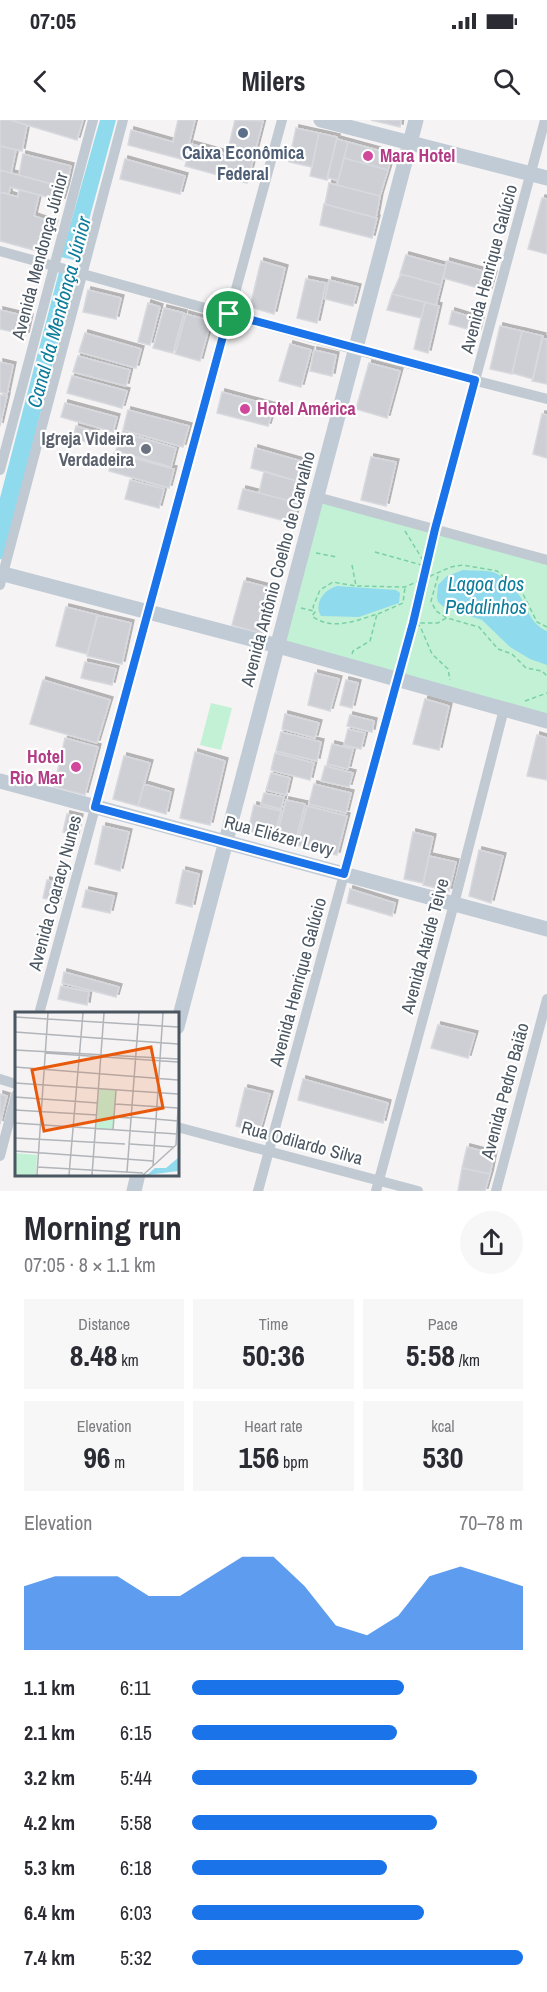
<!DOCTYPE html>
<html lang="en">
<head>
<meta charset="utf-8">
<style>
	:root { --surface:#fff; --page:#f7f7f7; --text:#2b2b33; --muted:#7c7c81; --accent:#1a73e8 }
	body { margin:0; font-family:"Archivo Narrow",sans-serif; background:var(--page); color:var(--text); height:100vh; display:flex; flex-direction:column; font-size:22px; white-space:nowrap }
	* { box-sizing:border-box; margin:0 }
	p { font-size:20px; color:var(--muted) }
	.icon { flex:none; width:33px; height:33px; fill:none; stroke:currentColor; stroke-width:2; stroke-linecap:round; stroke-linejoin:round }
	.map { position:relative; height:1071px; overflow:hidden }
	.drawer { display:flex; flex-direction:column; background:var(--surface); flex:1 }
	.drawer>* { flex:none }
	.pin { position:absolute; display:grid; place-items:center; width:51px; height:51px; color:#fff; margin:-26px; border:3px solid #fff; border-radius:50%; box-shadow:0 2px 6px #0007 }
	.round { display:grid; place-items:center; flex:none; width:63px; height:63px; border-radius:32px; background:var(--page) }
	.summary { display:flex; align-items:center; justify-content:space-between; height:102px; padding:0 24px }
	h1 { font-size:33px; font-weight:700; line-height:45px }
	.figures { display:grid; grid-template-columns:repeat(3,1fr); gap:9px; height:102px; padding:6px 24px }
	.figures div { display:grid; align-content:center; border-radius:0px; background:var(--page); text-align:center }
	.figures b { font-size:30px; font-weight:700 }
	.figures small { font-size:16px; font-weight:400 }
	.figures p { font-size:16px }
	.chart { height:168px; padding:12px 24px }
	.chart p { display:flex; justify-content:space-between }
	.chart svg { width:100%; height:108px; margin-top:6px; fill:var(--accent); opacity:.7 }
	ul { padding:0 24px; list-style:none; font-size:20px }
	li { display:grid; grid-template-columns:96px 72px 1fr; align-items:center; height:45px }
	li i { height:15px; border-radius:8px; background:var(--accent) }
	.status { display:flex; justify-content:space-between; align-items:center; height:42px; padding:0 30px; background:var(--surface); direction:ltr }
	.status svg { height:16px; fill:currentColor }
	header { display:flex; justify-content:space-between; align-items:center; height:78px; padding:0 24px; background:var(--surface); font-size:27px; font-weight:700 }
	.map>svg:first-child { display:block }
	.green { fill:#c3f1d5 }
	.water { fill:#90daee }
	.building { fill:#cdcfd5; stroke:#d7d9de; stroke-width:1.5; filter:url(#shadow) }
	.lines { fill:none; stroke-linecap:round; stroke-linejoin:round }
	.path { stroke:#7ad0a6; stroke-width:1.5; stroke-dasharray:4.5 3; stroke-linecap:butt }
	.street { stroke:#c1cad2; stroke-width:10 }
	.secondary { stroke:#c1cbd6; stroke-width:15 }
	.route-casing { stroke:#fff; stroke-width:12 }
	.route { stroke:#1a73e8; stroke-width:8 }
	.service-dot { fill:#5c6f8a; stroke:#fff; stroke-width:2 }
	.hotel-dot { fill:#d1479c; stroke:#fff; stroke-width:2 }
	.worship-dot { fill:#6b7280; stroke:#fff; stroke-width:2 }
	.labels { text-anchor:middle; stroke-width:4.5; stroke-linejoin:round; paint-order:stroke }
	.service-label { font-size:18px; font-weight:bold; fill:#4e5e75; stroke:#fff }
	.hotel-label { font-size:18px; font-weight:bold; fill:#b23c85; stroke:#fff; text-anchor:start }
	.street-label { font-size:18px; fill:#4a5661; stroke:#fff }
	.worship-label { font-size:18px; font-weight:bold; fill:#5b616d; stroke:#fff; text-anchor:end }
	.water-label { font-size:20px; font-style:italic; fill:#0c7c9b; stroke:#fff }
	.inset-road { fill:none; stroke:#b1b4b9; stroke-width:1.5 }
	.view { fill:#e8590c; fill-opacity:0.15; stroke:#e8590c; stroke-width:3 }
	.inset-edge { fill:none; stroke:#4a5661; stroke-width:3 }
</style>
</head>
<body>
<div class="status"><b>07:05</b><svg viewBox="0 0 49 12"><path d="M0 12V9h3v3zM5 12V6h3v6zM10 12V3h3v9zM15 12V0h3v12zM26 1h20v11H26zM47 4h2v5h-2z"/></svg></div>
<header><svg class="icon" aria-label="back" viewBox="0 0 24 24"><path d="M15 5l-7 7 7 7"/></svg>Milers<svg class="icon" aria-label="search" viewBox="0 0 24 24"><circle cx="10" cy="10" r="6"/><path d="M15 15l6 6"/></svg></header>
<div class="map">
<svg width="547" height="1071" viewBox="0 0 547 1071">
	<defs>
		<filter id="shadow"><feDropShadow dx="3" dy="-3" stdDeviation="0" flood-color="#0004"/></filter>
	</defs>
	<rect width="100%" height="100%" fill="#f5f3f3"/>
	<path class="green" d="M317,377L547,440V601L278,526Z
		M211,583L232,588L221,630L200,625Z"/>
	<path class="water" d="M100,0H116L78,141L61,137Z
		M59,152L74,158L4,440L0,439V378Z
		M463,450C473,451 484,450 493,452C502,455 516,469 521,478C529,492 531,504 547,511V545L530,539L510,527L482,500L445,488L438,482L437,477L438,465L447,456Z
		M337,466L396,470L400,473L399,483L359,497L321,496C313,483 325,469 337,466Z"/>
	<path class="building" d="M0,0H10L27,5L22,31L0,26Z
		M10,0H83L77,20Z
		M178,0H195L185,40L128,25L131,10L173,22Z
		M235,0L263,1L247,63L185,46L191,24L227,34Z
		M371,0H401L400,7Z
		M296,8L319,13L312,47L289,42Z
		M319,13L337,17L327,60L310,56Z
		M337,19L348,22L338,61L327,57Z
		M348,22L392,34L388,50L344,38Z
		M0,26L16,30L11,53L0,50Z
		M23,34L71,46L66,68L19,55Z
		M344,38L388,50L380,76L337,65Z
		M125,39L185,56L180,74L120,59Z
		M0,50L66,68L62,81L10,67L9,74L0,72Z
		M329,63L380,76L376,98L325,84Z
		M19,70L39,75L34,96L55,103L45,133L0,121V72L18,77Z
		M542,78L547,79V134L528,129Z
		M324,84L377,98L372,118L320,105Z
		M406,135L446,146L441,165L400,154Z
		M261,141L285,148L274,194L250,187Z
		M447,141L494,154L489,171L443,158Z
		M401,154L441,165L436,185L392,174Z
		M306,159L326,163L317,203L297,198Z
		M329,160L358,167L353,186L325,179Z
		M88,170L121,178L116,199L83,192Z
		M392,174L425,182L421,198L387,190Z
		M425,182L439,186L428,233L414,229Z
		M148,183L160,187L150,225L138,222Z
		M164,188L184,193L173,233L153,228Z
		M0,190L30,197L26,215L0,209Z
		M452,191L481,200L478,212L449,204Z
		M186,194L211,201L200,241L175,234Z
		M500,206L522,211L512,254L490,249Z
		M522,211L543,216L533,259L512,253Z
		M85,213L141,229L136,248L79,232Z
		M542,218L547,219V264L532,261Z
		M290,224L311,230L301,267L279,261Z
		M314,230L336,235L332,256L310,251Z
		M78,236L130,250L126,266L73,252Z
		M0,242L13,245L7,274L0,272Z
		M369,243L400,251L387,298L356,289Z
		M72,256L127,271L122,288L67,273Z
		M222,272L274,286L268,306L217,293Z
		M0,275L7,276L0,306Z
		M65,283L117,297L113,312L61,297Z
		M128,290L189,306L183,327L123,310Z
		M542,294L547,295V338L533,334Z
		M76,306L96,312L93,324L73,318Z
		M121,312L176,328L171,347L116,331Z
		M255,328L308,343L303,363L251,348Z
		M114,333L174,349L169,368L109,351Z
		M371,337L396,342L386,386L361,380Z
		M264,351L303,363L298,383L259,373Z
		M130,360L164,369L159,388L125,379Z
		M243,369L298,383L293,403L238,389Z
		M244,461L275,469L263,514L232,505Z
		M66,487L98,495L87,534L56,526Z
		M97,495L131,503L122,544L87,536Z
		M85,542L116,549L112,565L81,558Z
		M315,553L339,559L330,591L308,585Z
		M43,560L110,580L97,623L30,604Z
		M346,560L358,563L352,588L340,585Z
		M425,579L449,586L439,630L413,624Z
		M285,594L319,603L315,618L282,609Z
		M350,595L374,601L372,612L347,606Z
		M348,609L365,613L361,629L344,625Z
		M281,612L321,622L317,641L276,631Z
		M537,615L547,618V660L527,656Z
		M65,618L98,627L85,675L54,667Z
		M332,624L353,629L348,649L327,644Z
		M195,632L225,641L210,705L180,698Z
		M275,633L314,643L310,660L271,650Z
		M124,636L150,643L138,686L113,679Z
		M325,646L353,653L349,667L321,661Z
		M271,653L290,658L286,675L266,670Z
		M144,664L171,672L166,694L138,686Z
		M314,664L351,673L346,693L309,684Z
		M264,673L284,677L281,689L261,684Z
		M286,680L305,684L295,724L276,719Z
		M254,685L281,691L274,717L248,711Z
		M307,686L347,696L337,735L297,725Z
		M67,694L80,697L76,716L63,712Z
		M103,706L129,712L120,751L95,744Z
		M413,712L433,717L423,763L404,759Z
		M479,730L503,736L491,783L469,776Z
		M429,736L456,742L449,771L423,765Z
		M183,750L199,754L192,787L176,783Z
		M47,760L62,764L58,782L43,778Z
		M350,769L395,783L392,796L347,783Z
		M86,770L114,776L110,793L82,787Z
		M64,852L119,867L116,877L62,863Z
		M61,866L89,872L87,885L58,879Z
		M438,905L475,914L468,938L431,928Z
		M303,959L388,983L383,1003L298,980Z
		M245,968L270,974L259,1013L236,1006Z
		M0,974L7,976L0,1004Z
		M467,1027L494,1034L490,1054L462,1048Z
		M462,1048L490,1054L485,1071H458Z"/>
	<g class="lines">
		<path class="path" d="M405,411L426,445
			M375,432L425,446
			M316,433L337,437
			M352,445L356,466L405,467L451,447L463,445L497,451L523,474L537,502L547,507
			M438,456L431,481L436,491L447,498L479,507L498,529L512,534L526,548L542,551L547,556
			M301,488L314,491
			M378,494L403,483L405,467
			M446,498L438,503H413L420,506L432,534L448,549L450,560
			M352,534L353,531L370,521L377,494C356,501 331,511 312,496L315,492L313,487L320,470L333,462L356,466
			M401,547L432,420
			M525,581L547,573"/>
		<path class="street" d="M0,131L356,230L547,279
			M0,350L93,0
			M317,377L547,440
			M435,409L545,0
			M0,465L123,0
			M39,894L282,0
			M0,959L16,964
			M177,1007L418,1071
			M0,1036L16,975
			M258,1071L397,559
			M376,1071L454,784L504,589
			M496,1071L547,879"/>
		<path class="secondary" d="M321,0L547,58
			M0,453L278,526L547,601
			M0,661L547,809
			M177,907L416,0
			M134,1071L138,1054"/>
	</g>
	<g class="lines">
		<g class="route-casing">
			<path id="route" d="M229,194L475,260L435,409L413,503L344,754L95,687Z"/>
		</g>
		<use href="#route" class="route"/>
	</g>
	<circle class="service-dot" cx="243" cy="13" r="6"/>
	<g class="hotel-dot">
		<circle cx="368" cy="36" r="6"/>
		<circle cx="245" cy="289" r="6"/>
		<circle cx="76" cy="647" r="6"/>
	</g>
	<circle class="worship-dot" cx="146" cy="329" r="6"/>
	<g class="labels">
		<g class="service-label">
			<text x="243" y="39">Caixa Econômica<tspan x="243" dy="21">Federal</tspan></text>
		</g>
		<g class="hotel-label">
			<text x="380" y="42">Mara Hotel</text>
			<text x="257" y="295">Hotel América</text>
			<text x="64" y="643" text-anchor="end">Hotel<tspan x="64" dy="21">Rio Mar</tspan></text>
		</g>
		<g class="street-label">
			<text transform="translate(40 136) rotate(-75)" y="6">Avenida Mendonça Júnior</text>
			<text transform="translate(489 149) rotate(-75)" y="6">Avenida Henrique Galúcio</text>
			<text transform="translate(278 449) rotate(-75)" y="6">Avenida Antônio Coelho de Carvalho</text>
			<text transform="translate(279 716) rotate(15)" y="6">Rua Eliézer Levy</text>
			<text transform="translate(55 773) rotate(-75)" y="6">Avenida Coaracy Nunes</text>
			<text transform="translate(425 826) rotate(-75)" y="6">Avenida Ataíde Teive</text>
			<text transform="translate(298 862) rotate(-75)" y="6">Avenida Henrique Galúcio</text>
			<text transform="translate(505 971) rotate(-75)" y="6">Avenida Pedro Baião</text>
			<text transform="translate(302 1023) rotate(15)" y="6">Rua Odilardo Silva</text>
		</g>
		<g class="worship-label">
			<text x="134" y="325">Igreja Videira<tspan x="134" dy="21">Verdadeira</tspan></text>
		</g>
		<g class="water-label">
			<text transform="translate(59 192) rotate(-75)" y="7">Canal da Mendonça Júnior</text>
			<text x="486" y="471">Lagoa dos<tspan x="486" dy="23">Pedalinhos</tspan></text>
		</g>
	</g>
	<g transform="translate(15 892)">
		<rect width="164" height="164" fill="#f5f3f3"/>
		<path d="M84,77L101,78L98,118L81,117ZM0,141L22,143L21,163H0Z" fill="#c3f1d5"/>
		<path d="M163,146V159L132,163L140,156H151Z" fill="#90daee"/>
		<path class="inset-road" d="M0,5L163,15M0,20L163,32M0,38L163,47M30,41L163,50M0,55L163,68M0,71L163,82M0,85L83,91M100,92L163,96M0,98L82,103M99,105L117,106M117,105L163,109M0,111L162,122M98,118L101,78M0,126L110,132M115,132L159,135M0,139L138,149M138,154L148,1M22,155L128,161M112,160L124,1M22,163L33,1M54,163L68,1M77,163L89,1M128,163L161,133L163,97"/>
		<path class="view" d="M136,35L148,96L29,119L17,58Z"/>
		<rect width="164" height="164" class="inset-edge"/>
	</g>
</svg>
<div class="pin" style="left:229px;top:194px;background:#1e9e55"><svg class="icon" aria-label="arrive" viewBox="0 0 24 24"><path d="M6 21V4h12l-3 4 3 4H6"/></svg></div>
</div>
<section class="drawer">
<div class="summary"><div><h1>Morning run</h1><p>07:05 · 8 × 1.1 km</p></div><a class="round"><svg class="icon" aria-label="share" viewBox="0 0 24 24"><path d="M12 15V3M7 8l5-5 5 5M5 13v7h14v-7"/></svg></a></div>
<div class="figures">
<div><p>Distance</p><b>8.48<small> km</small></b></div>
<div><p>Time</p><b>50:36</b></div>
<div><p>Pace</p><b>5:58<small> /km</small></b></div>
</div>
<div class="figures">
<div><p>Elevation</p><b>96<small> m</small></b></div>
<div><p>Heart rate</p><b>156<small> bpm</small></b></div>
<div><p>kcal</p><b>530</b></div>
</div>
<div class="chart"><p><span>Elevation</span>70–78 m</p>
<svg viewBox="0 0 160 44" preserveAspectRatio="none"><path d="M0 44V18L10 14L20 14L30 14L40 22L50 22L60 14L70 6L80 6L90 18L100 34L110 38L120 30L130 14L140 10L150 14L160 18V44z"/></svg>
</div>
<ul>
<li><b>1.1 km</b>6:11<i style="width:64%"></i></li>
<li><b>2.1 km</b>6:15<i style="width:62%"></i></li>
<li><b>3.2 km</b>5:44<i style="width:86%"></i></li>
<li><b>4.2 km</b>5:58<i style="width:74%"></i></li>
<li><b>5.3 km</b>6:18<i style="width:59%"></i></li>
<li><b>6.4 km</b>6:03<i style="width:70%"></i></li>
<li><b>7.4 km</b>5:32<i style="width:100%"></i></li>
</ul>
</section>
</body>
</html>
